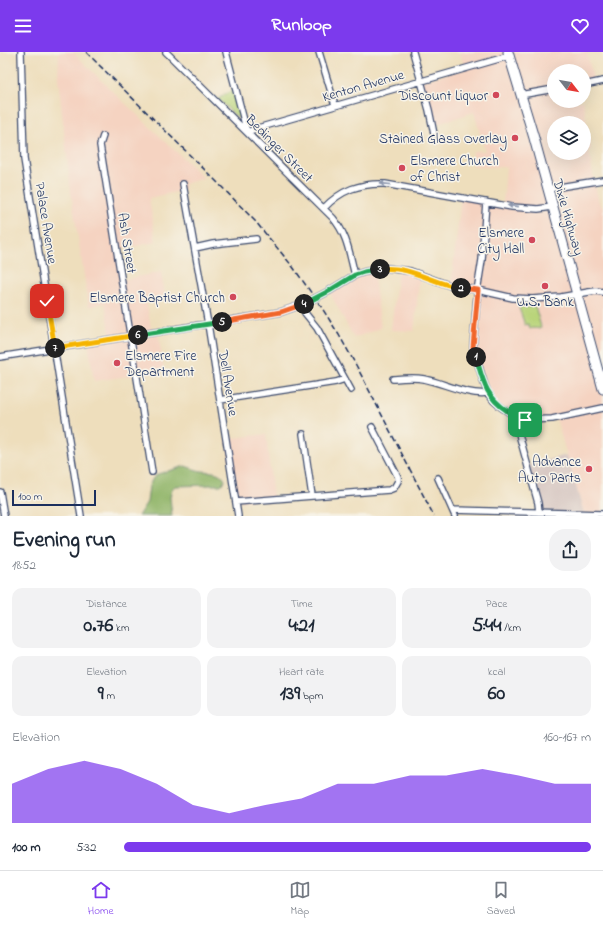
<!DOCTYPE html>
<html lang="en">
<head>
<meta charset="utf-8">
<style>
	:root { --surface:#fff; --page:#f2f2f3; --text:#1f2937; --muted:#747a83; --line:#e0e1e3; --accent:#7c3aed }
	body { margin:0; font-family:"Indie Flower",sans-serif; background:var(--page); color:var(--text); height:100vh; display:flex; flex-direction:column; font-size:15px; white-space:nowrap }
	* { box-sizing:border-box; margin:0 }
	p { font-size:13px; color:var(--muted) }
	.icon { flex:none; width:22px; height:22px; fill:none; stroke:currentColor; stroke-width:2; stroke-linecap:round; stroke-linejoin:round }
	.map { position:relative; height:464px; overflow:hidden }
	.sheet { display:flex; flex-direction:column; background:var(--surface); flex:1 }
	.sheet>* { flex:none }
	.needle { width:26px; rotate:121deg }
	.controls { position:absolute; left:547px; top:12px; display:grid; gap:8px }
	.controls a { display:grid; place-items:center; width:44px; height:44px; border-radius:50%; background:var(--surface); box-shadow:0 4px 16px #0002; font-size:20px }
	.scale { position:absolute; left:12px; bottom:10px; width:84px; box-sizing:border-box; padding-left:4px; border:2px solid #1b2f5e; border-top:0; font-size:11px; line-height:14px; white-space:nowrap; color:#1b2f5e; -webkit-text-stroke:3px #f7f3e8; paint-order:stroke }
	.pin { position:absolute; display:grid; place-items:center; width:34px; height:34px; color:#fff; margin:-17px; border-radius:8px; box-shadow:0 2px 6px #0006 }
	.km { position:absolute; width:20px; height:20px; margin:-10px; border-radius:50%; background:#222; color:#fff; font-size:11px; line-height:20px; text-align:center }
	.round { display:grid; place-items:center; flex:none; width:42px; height:42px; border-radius:16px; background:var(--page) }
	.overview { display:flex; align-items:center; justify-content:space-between; height:68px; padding:0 12px }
	h1 { font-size:22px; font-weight:800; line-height:30px }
	.metrics { display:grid; grid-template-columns:repeat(3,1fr); gap:6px; height:68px; padding:4px 12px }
	.metrics div { display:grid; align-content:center; border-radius:10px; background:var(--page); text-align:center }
	.metrics b { font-size:20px; font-weight:800 }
	.metrics small { font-size:11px; font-weight:400 }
	.metrics p { font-size:11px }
	.chart { height:112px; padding:8px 12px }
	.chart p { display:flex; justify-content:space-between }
	.chart svg { width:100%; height:72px; margin-top:4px; fill:var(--accent); opacity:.7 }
	ul { padding:0 12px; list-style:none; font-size:13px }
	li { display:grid; grid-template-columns:64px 48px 1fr; align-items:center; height:30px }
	li i { height:10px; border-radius:5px; background:var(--accent) }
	header { display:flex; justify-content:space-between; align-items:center; height:52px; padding:0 12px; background:var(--accent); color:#fff; font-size:18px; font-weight:800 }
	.dock { display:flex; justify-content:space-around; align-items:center; height:56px; border-top:1px solid var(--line); background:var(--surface); font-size:11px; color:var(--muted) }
	.dock a { display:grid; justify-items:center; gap:2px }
	.dock .on { color:var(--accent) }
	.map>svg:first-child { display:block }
	.built { fill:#f5d3c1; fill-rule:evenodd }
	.industrial { fill:#d1c0bc }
	.green { fill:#b9d47a; stroke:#6a826c }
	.forest { fill:#92b66a; stroke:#567264 }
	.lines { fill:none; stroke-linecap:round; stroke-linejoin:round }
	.minor-casing { stroke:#3b496c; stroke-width:8 }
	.primary-casing { stroke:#3b496c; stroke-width:11 }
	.minor { stroke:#fff; stroke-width:5.5 }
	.primary { stroke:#fff; stroke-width:9 }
	.rail { stroke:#1b2f5e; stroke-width:1.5; stroke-dasharray:6 3; stroke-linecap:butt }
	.minor-bridge-casing { stroke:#3b496c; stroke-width:8; stroke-linecap:butt }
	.minor-bridge { stroke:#fff; stroke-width:5.5 }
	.oneway { fill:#8d97ae }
	.split-1-casing { stroke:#fff; stroke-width:8 }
	.split-2-casing { stroke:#fff; stroke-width:8 }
	.split-3-casing { stroke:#fff; stroke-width:8 }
	.split-4-casing { stroke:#fff; stroke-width:8 }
	.split-5-casing { stroke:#fff; stroke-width:8 }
	.split-6-casing { stroke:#fff; stroke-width:8 }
	.split-7-casing { stroke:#fff; stroke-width:8 }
	.split-8-casing { stroke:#fff; stroke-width:8 }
	.split-1 { stroke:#22a559; stroke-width:5 }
	.split-2 { stroke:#f0652b; stroke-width:5 }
	.split-3 { stroke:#f5b400; stroke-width:5 }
	.split-4 { stroke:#22a559; stroke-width:5 }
	.split-5 { stroke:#f0652b; stroke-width:5 }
	.split-6 { stroke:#22a559; stroke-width:5 }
	.split-7 { stroke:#f5b400; stroke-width:5 }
	.split-8 { stroke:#f5b400; stroke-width:5 }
	.poi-dot { fill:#d1495b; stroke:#f7f3e8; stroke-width:1.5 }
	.labels { text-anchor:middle; stroke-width:3; stroke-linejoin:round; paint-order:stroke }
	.street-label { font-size:14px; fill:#1b2f5e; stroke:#f7f3e8 }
	.poi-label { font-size:14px; fill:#1b2f5e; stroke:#f7f3e8; text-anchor:end }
</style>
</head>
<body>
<header><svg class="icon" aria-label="menu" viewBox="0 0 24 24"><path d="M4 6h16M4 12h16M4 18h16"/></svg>Runloop<svg class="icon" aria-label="heart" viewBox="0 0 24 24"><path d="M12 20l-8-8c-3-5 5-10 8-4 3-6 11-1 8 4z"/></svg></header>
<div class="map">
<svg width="603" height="464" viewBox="0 0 603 464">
	<rect width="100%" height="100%" fill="#f7f3e8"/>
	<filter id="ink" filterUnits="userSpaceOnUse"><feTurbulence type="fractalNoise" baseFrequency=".025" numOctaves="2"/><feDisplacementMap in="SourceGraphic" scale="8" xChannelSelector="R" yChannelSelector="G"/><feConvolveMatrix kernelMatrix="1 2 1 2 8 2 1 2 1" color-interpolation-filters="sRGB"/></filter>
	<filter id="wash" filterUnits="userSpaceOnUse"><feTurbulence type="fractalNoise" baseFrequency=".012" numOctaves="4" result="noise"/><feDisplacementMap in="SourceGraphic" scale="16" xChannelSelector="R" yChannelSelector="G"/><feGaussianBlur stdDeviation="0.9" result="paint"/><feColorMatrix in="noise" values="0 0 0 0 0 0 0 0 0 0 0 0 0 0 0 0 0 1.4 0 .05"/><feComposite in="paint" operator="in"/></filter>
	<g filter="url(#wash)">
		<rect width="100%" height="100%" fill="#eedebc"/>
		<path class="built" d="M59,0H73L112,39L204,126L184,132L185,138L149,146L156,190L117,198L122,228L161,220L165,244L146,247L152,281L158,280L164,319L94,329L88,291L111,287L105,251L89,255L71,141L58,26Z
			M460,0H587L594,31L584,33V19H554V49H583L591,98H589L594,129L599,150L603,156V464L584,462L556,366L522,367L494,349L474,299L478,238L451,234L461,146L503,153L506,115H473V99H485L474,60L432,74L421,29L465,17ZM554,71H584V101H554Z
			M398,217L420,222L414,279L391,278Z
			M373,218L381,276L354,286L329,239L355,223Z
			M266,382L273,446L236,450L226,387Z"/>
		<path class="industrial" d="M567,403L584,462L539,460L528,413Z"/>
		<path class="green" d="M234,37L240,65L238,66L218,47Z
			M520,253L526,255L535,254L541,275C536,278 534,275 530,277L528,272L525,273L519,256Z"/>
		<path class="forest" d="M185,414C189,415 193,417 197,418C207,421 221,417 225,429L221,433H212L175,434L172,437L170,445L172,464H138L147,450L149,434L153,426L158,422Z"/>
	</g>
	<g filter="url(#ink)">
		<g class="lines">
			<g class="minor-casing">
				<path id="minor" d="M21,0L24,107L81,464
					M166,0L333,166C348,184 349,201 355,223
					M226,0L247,80L258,76L509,4
					M319,0L335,53
					M413,0L429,58L434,82
					M584,33L603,29
					M520,43L554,37
					M103,84L100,93L152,420
					M183,132L208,272L238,464
					M547,137L603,128
					M486,150L482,208L478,233L473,295L484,331L488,341L494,349L501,355L516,365L525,368L552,367L603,356
					M324,156C341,138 360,131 385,132L512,155L538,157L552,155
					M195,196L213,192L256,187
					M329,239L355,223L364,220L386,216L410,219L451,234L478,238L513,246L532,247L561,245L589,240L596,239L603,240
					M305,261L317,276L351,338
					M0,305L281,260L304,252
					M393,327C404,326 414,325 424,327C444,331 468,344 488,341
					M220,348L336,330L345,327
					M516,365L520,386L538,451L539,460
					M303,382L312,444
					M438,426L455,464
					M0,440L4,464
					M236,450L389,438L394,436L398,429V425L372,375
					M453,458L603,462"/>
			</g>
			<g class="primary-casing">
				<path id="primary" d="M508,0L534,86L603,337"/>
			</g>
			<use href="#minor" class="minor"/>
			<use href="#primary" class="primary"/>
			<path class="rail" d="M86,0L218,131L255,169L293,215L322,256L339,283L356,313L434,464"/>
			<g class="minor-bridge-casing">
				<path id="minor-bridge" d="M304,252L329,239"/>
			</g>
			<use href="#minor-bridge" class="minor-bridge"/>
		</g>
		<defs><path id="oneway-solid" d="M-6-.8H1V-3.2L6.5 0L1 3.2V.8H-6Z"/></defs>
		<g class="oneway">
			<use href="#oneway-solid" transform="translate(385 132) rotate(-174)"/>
			<use href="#oneway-solid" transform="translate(513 154) rotate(-174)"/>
		</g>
	</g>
	<g class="lines" filter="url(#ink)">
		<g class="split-1-casing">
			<path id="split-1" d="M476,305C483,328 485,344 506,358C512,363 517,366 525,368"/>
		</g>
		<g class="split-2-casing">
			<path id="split-2" d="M461,236L478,238L473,295L476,305"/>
		</g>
		<g class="split-3-casing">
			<path id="split-3" d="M380,217C410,213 433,232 461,236"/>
		</g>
		<g class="split-4-casing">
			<path id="split-4" d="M304,252L329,239L355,223L364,220L380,217"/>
		</g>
		<g class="split-5-casing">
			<path id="split-5" d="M222,270L281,260L304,252"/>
		</g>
		<g class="split-6-casing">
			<path id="split-6" d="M138,283L222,270"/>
		</g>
		<g class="split-7-casing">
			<path id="split-7" d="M55,296L138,283"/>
		</g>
		<g class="split-8-casing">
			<path id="split-8" d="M47,249L55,296"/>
		</g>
		<use href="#split-1" class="split-1"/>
		<use href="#split-2" class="split-2"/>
		<use href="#split-3" class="split-3"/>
		<use href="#split-4" class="split-4"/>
		<use href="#split-5" class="split-5"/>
		<use href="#split-6" class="split-6"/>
		<use href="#split-7" class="split-7"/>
		<use href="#split-8" class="split-8"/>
	</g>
	<g class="poi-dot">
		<circle cx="496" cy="43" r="4"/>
		<circle cx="515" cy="86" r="4"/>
		<circle cx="402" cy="116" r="4"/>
		<circle cx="532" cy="188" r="4"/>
		<circle cx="545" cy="234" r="4"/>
		<circle cx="233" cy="245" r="4"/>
		<circle cx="117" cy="311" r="4"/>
		<circle cx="589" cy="417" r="4"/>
	</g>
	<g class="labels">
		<g class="street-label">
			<text transform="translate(363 33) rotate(-16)" y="5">Kenton Avenue</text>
			<text transform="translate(280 96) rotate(45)" y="5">Bedinger Street</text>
			<text transform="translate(569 165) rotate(74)" y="5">Dixie Highway</text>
			<text transform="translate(47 171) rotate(81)" y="5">Palace Avenue</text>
			<text transform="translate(128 191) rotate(81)" y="5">Ash Street</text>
			<text transform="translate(229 331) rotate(81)" y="5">Dell Avenue</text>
		</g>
		<g class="poi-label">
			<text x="488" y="48">Discount Liquor</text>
			<text x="507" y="91">Stained Glass Overlay</text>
			<text x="410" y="113" text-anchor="start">Elsmere Church<tspan x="410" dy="16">of Christ</tspan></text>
			<text x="524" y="185">Elsmere<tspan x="524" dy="16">City Hall</tspan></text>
			<text x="225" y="250">Elsmere Baptist Church</text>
			<text x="545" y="254" text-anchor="middle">U.S. Bank</text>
			<text x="125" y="308" text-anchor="start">Elsmere Fire<tspan x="125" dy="16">Department</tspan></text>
			<text x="581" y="414">Advance<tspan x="581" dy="16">Auto Parts</tspan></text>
		</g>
	</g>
</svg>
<div class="controls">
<a><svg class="needle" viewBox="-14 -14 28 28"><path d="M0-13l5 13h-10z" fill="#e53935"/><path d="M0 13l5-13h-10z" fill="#747a83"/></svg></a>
<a><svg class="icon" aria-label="layers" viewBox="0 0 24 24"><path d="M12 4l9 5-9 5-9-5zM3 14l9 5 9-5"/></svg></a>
</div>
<div class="scale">100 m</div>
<div class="pin" style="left:525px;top:368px;background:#1e9e55"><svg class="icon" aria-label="arrive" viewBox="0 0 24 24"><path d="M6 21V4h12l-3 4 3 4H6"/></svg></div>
<div class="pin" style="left:47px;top:249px;background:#d93025"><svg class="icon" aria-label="check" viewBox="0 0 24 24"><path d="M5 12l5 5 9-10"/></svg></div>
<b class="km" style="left:476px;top:305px">1</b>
<b class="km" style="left:461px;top:236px">2</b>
<b class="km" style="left:380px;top:217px">3</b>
<b class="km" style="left:304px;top:252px">4</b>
<b class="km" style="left:222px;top:270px">5</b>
<b class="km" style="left:138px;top:283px">6</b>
<b class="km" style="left:55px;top:296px">7</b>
</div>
<section class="sheet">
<div class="overview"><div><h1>Evening run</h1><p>18:52</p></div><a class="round"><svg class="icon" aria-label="share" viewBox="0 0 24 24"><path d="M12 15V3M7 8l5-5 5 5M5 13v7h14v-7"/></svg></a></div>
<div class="metrics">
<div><p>Distance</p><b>0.76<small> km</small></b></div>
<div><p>Time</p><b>4:21</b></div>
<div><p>Pace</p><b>5:44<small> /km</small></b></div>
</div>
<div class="metrics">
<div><p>Elevation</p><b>9<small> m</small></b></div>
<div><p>Heart rate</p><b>139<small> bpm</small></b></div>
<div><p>kcal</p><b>60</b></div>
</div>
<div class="chart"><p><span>Elevation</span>160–167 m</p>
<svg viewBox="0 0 160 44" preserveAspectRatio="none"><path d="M0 44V20L10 11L20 6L30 11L40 20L50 33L60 38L70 33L80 29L90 20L100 20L110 15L120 15L130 11L140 15L150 20L160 20V44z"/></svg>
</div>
<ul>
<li><b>100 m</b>5:32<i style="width:100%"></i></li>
</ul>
</section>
<nav class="dock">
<a class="on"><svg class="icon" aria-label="home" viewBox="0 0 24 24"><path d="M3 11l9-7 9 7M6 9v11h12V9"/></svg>Home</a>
<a><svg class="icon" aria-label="map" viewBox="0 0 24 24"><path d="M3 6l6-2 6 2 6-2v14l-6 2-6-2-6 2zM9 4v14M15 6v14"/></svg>Map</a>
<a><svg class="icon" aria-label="saved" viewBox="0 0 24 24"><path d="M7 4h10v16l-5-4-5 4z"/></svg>Saved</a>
</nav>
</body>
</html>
